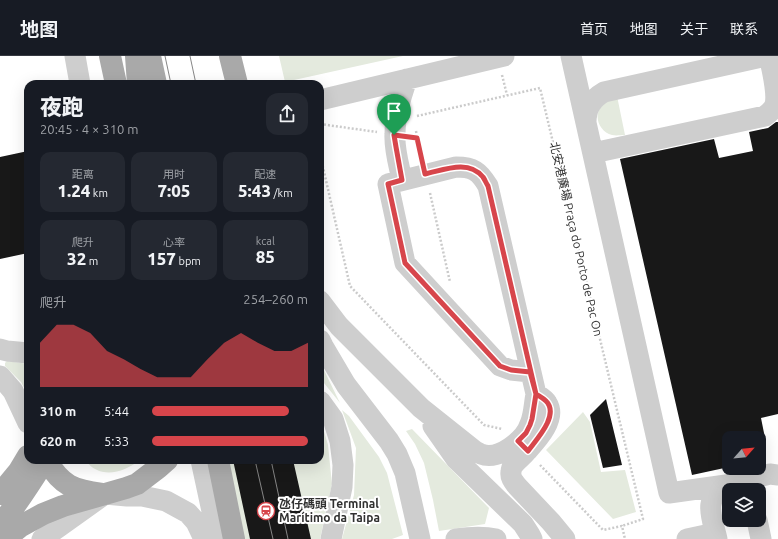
<!DOCTYPE html>
<html lang="zh">
<head>
<meta charset="utf-8">
<style>
	:root { --surface:#171b24; --page:#242831; --text:#f1f3f6; --muted:#9ea1a6; --line:#363941; --accent:#d7454b }
	body { margin:0; font-family:Ubuntu,"Noto Sans SC",sans-serif; background:var(--page); color:var(--text); height:100vh; display:flex; flex-direction:column; font-size:15px; white-space:nowrap }
	* { box-sizing:border-box; margin:0 }
	p { font-size:13px; color:var(--muted) }
	.icon { flex:none; width:22px; height:22px; fill:none; stroke:currentColor; stroke-width:2; stroke-linecap:round; stroke-linejoin:round }
	.map { position:relative; flex:1; overflow:hidden }
	.sheet { position:absolute; left:24px; top:24px; width:300px; height:384px; display:flex; flex-direction:column; background:var(--surface); border-radius:12px; box-shadow:0 4px 16px #0002 }
	.sheet>* { flex:none }
	.needle { width:26px; rotate:63deg }
	.controls { position:absolute; left:722px; top:375px; display:grid; gap:8px }
	.controls a { display:grid; place-items:center; width:44px; height:44px; border-radius:8px; background:var(--surface); box-shadow:0 4px 16px #0002; font-size:20px }
	.pin { position:absolute; display:grid; place-items:center; width:34px; height:34px; color:#fff; margin:-41px -17px; border-radius:50% 50% 50% 0; rotate:-45deg; box-shadow:0 0 4px #0007 }
	.pin .icon { rotate:45deg }
	.round { display:grid; place-items:center; flex:none; width:42px; height:42px; border-radius:12px; background:var(--page) }
	.headline { display:flex; align-items:center; justify-content:space-between; height:68px; padding:0 16px }
	h1 { font-size:22px; font-weight:800; line-height:30px }
	.stats { display:grid; grid-template-columns:repeat(3,1fr); gap:6px; height:68px; padding:4px 16px }
	.stats div { display:grid; align-content:center; border-radius:10px; background:var(--page); text-align:center }
	.stats b { font-size:17px; font-weight:800 }
	.stats small { font-size:11px; font-weight:400 }
	.stats p { font-size:11px }
	.chart { height:112px; padding:8px 16px }
	.chart p { display:flex; justify-content:space-between }
	.chart svg { width:100%; height:72px; margin-top:4px; fill:var(--accent); opacity:.7 }
	ul { padding:0 16px; list-style:none; font-size:13px }
	li { display:grid; grid-template-columns:64px 48px 1fr; align-items:center; height:30px }
	li i { height:10px; border-radius:5px; background:var(--accent) }
	header { display:flex; align-items:center; gap:24px; box-sizing:border-box; height:56px; padding:0 20px; background:var(--surface); border-bottom:1px solid var(--line) }
	header strong { font-size:19px }
	nav { display:flex; gap:22px; margin-inline-start:auto; font-size:14px }
	.map>svg:first-child { display:block }
	.green { fill:#e4eade }
	.building { fill:#181818 }
	.lines { fill:none; stroke-linecap:round; stroke-linejoin:round }
	.path { stroke:#cbcbcb; stroke-width:2.5; stroke-dasharray:2 2; stroke-linecap:butt }
	.minor { stroke:#cecece; stroke-width:21 }
	.major { stroke:#a9a9a9; stroke-width:22 }
	.tram { stroke:#868686; stroke-width:1 }
	.route-casing { stroke:#fff; stroke-width:8 }
	.route { stroke:#d7454b; stroke-width:5 }
	.labels { text-anchor:middle; stroke-width:4; stroke-linejoin:round; paint-order:stroke }
	.street-label { font-size:12px; fill:#313131; stroke:#fff }
	.poi-label { font-size:12px; font-weight:bold; fill:#313131; stroke:#fff; text-anchor:start }
</style>
</head>
<body>
<header>
<strong>地图</strong>
<nav><a>首页</a><a>地图</a><a>关于</a><a>联系</a></nav>
</header>
<div class="map">
<svg width="778" height="483" viewBox="0 0 778 483">
	<rect width="100%" height="100%" fill="#fff"/>
	<path class="green" d="M279,0H403L285,26Z
		M617,40L625,79C621,79 616,80 612,79C600,76 593,61 601,51C606,45 611,43 617,40Z
		M7,305L28,308V339L21,326L5,310V307Z
		M320,306L340,347L320,322Z
		M342,354L349,360L379,401L387,417L403,479L392,483H342L354,439L356,392Z
		M583,356L590,366L601,416L625,414L636,456L613,463L546,394Z
		M320,368L323,372L328,389L332,428L320,483H230L217,404H320Z
		M412,373L489,452L485,468L439,475L433,444L424,407L415,388L406,375Z
		M85,404H140C123,417 100,424 85,404Z"/>
	<path class="building" d="M776,66H778V358L761,362L765,382H729V411L692,419L620,103L714,83L719,102L753,95L749,76L768,72Z
		M28,95V197L0,203V101Z
		M606,343L622,409L603,412L590,359Z
		M233,404H293L311,483H250Z"/>
	<g class="lines">
		<path class="path" d="M502,19L507,39
			M417,60L540,32L643,463L622,470
			M320,68L377,76
			M416,75L421,101
			M320,98L350,230L484,369L502,373
			M430,137L450,226
			M540,409L603,474L622,470L625,483"/>
		<path class="minor" d="M75,0L80,28
			M571,0L669,437L726,429L770,418L778,419
			M320,44L504,0
			M586,66C586,52 592,43 604,36L766,0
			M593,97L765,60C769,57 773,54 775,49C778,37 772,13 769,0
			M402,124C399,109 394,93 395,78C395,59 401,41 407,23
			M320,245L339,270L421,352L475,395C476,395 480,398 481,398C498,405 525,384 530,368C534,359 534,348 536,338L488,130C479,115 473,111 456,111L388,128L405,207L500,310L511,314L530,316
			M320,284L323,290L346,329L389,385L397,398L405,417L420,483
			M0,293L7,295L28,297
			M0,320L13,335L28,367
			M536,338C539,340 545,343 547,347C557,363 537,384 527,395C522,402 511,407 511,416C510,422 514,426 517,430L551,466L565,483
			M320,345L333,363L340,385L343,409L342,431L331,483
			M433,370L456,403L523,468L530,479L532,483
			M201,404L218,483
			M757,464L761,483
			M42,483L105,438L127,440H142L166,445L188,457L196,466L204,483
			M456,483C469,481 483,480 496,483
			M687,483L715,477
			M717,483C712,461 702,443 726,429"/>
		<path class="major" d="M110,0L116,28
			M136,0L138,28
			M150,0L156,28
			M230,0L237,28
			M46,404C62,430 73,434 102,438
			M218,404L234,483
			M0,438L19,415L28,400
			M0,469C17,449 31,426 45,404
			M5,483L21,470L43,458L63,450L126,432L137,428L158,412L167,404"/>
		<path class="tram" d="M165,0L171,28
			M190,0L196,28
			M255,404L273,483
			M271,404L288,483"/>
	</g>
	<g class="lines">
		<g class="route-casing">
			<path id="route" d="M394,79L396,91L402,124L388,128L405,207L500,310L511,314L530,316L536,338L532,363L530,369L526,377L518,385L528,395C536,384 560,359 546,345C543,342 539,340 536,338L488,130C486,127 485,124 483,121C468,103 444,114 425,118L417,82L394,79"/>
		</g>
		<use href="#route" class="route"/>
	</g>
	<defs>
		<g id="station-ring" transform="scale(0.9)"><circle r="9.5" fill="#fff" stroke="#d7454b" stroke-width="1.5"/><path d="M-3-6H3Q5-6 5-4V2Q5 4 3 4L4.5 6H3L1.5 4h-3L-3 6H-4.5L-3 4Q-5 4-5 2V-4Q-5-6-3-6ZM-3.5-4v3h7v-3ZM-3.5 1v1.5H-2V1ZM2 1v1.5H3.5V1Z" fill="#d7454b"/></g>
	</defs>
	<g fill-rule="evenodd">
		<use href="#station-ring" x="266" y="455"/>
	</g>
	<g class="labels">
		<g class="street-label">
			<text transform="translate(576 183) rotate(77)" y="4">北安港廣場 Praça do Porto de Pac On</text>
		</g>
		<g class="poi-label">
			<text x="279" y="452">氹仔碼頭 Terminal<tspan x="279" dy="14">Marítimo da Taipa</tspan></text>
		</g>
	</g>
</svg>
<div class="controls">
<a><svg class="needle" viewBox="-14 -14 28 28"><path d="M0-13l5 13h-10z" fill="#e53935"/><path d="M0 13l5-13h-10z" fill="#9ea1a6"/></svg></a>
<a><svg class="icon" aria-label="layers" viewBox="0 0 24 24"><path d="M12 4l9 5-9 5-9-5zM3 14l9 5 9-5"/></svg></a>
</div>
<div class="pin" style="left:394px;top:79px;background:#1e9e55"><svg class="icon" aria-label="arrive" viewBox="0 0 24 24"><path d="M6 21V4h12l-3 4 3 4H6"/></svg></div>
<section class="sheet">
<div class="headline"><div><h1>夜跑</h1><p>20:45 · 4 × 310 m</p></div><a class="round"><svg class="icon" aria-label="share" viewBox="0 0 24 24"><path d="M12 15V3M7 8l5-5 5 5M5 13v7h14v-7"/></svg></a></div>
<div class="stats">
<div><p>距离</p><b>1.24<small> km</small></b></div>
<div><p>用时</p><b>7:05</b></div>
<div><p>配速</p><b>5:43<small> /km</small></b></div>
</div>
<div class="stats">
<div><p>爬升</p><b>32<small> m</small></b></div>
<div><p>心率</p><b>157<small> bpm</small></b></div>
<div><p>kcal</p><b>85</b></div>
</div>
<div class="chart"><p><span>爬升</span>254–260 m</p>
<svg viewBox="0 0 160 44" preserveAspectRatio="none"><path d="M0 44V17L10 6L20 6L30 11L40 22L50 27L60 33L70 38L80 38L90 38L100 27L110 17L120 11L130 17L140 22L150 22L160 17V44z"/></svg>
</div>
<ul>
<li><b>310 m</b>5:44<i style="width:88%"></i></li>
<li><b>620 m</b>5:33<i style="width:100%"></i></li>
</ul>
</section>
</div>
</body>
</html>
